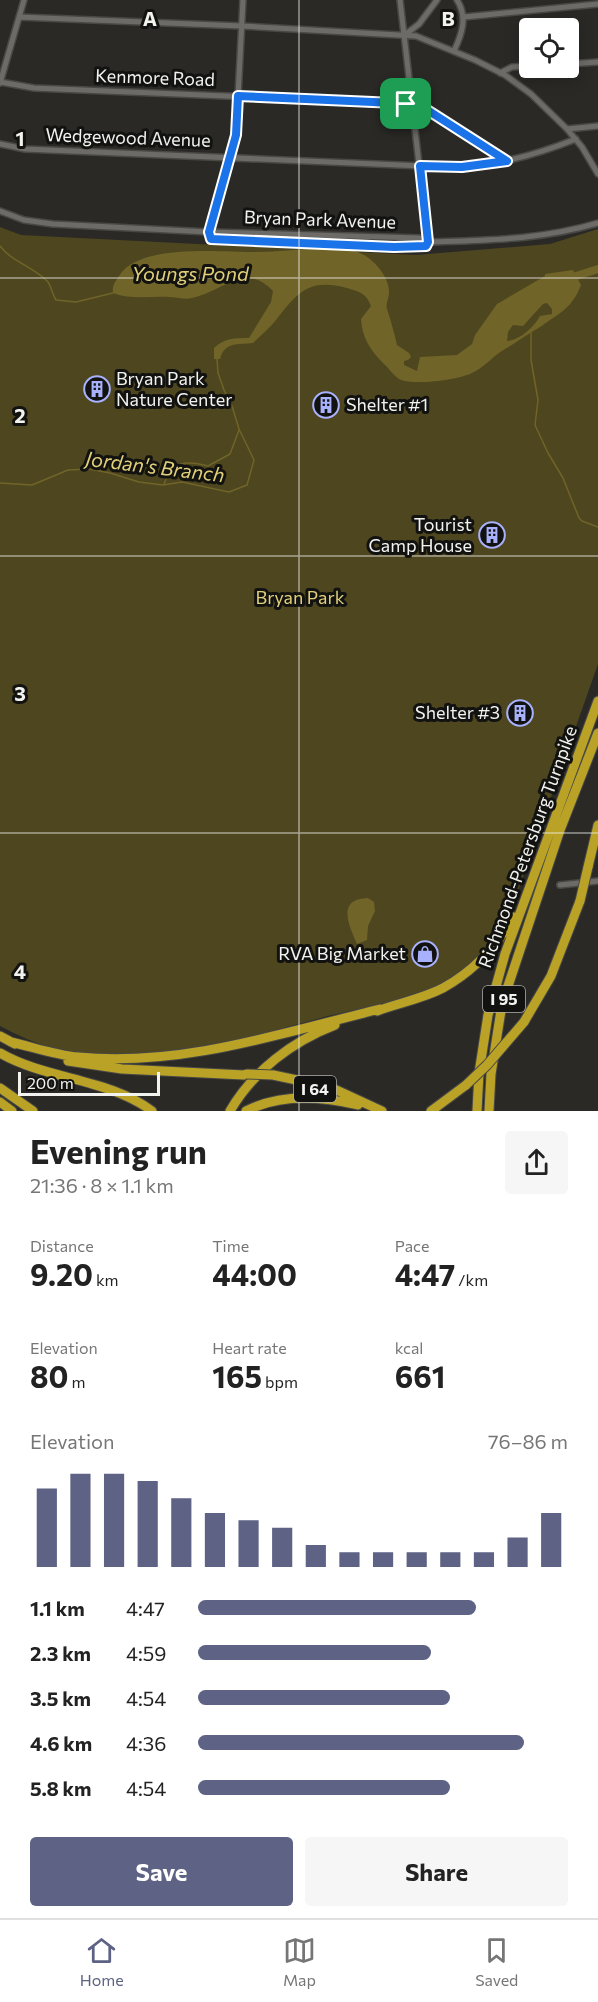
<!DOCTYPE html>
<html lang="en">
<head>
<meta charset="utf-8">
<style>
	:root { --surface:#fff; --page:#f6f6f6; --text:#222; --muted:#767676; --line:#e0e0e0; --accent:#5e6284 }
	body { margin:0; font-family:Commissioner,sans-serif; background:var(--page); color:var(--text); height:100vh; display:flex; flex-direction:column; font-size:22px; white-space:nowrap }
	* { box-sizing:border-box; margin:0 }
	p { font-size:20px; color:var(--muted) }
	.icon { flex:none; width:33px; height:33px; fill:none; stroke:currentColor; stroke-width:2; stroke-linecap:round; stroke-linejoin:round }
	.map { position:relative; height:1111px; overflow:hidden }
	.sheet { display:flex; flex-direction:column; background:var(--surface); flex:1 }
	.sheet>* { flex:none }
	.tools { position:absolute; left:519px; top:18px; display:grid; gap:12px }
	.tools a { display:grid; place-items:center; width:60px; height:60px; border-radius:6px; background:var(--surface); box-shadow:0 3px 15px #0003; font-size:30px }
	.scale { position:absolute; left:18px; bottom:15px; width:142px; box-sizing:border-box; padding-left:6px; border:3px solid #f2f2ef; border-top:0; font-size:16px; line-height:21px; white-space:nowrap; color:#f2f2ef; -webkit-text-stroke:4px #121210; paint-order:stroke }
	.pin { position:absolute; display:grid; place-items:center; width:51px; height:51px; color:#fff; margin:-26px; border-radius:12px; box-shadow:0 3px 9px #0006 }
	.round { display:grid; place-items:center; flex:none; width:63px; height:63px; border-radius:6px; background:var(--page) }
	.overview { display:flex; align-items:center; justify-content:space-between; height:102px; padding:0 30px }
	h1 { font-size:33px; font-weight:700; line-height:45px }
	.metrics { display:grid; grid-template-columns:repeat(3,1fr); gap:9px; height:102px; padding:6px 30px }
	.metrics div { display:grid; align-content:center }
	.metrics b { font-size:30px; font-weight:700 }
	.metrics small { font-size:16px; font-weight:400 }
	.metrics p { font-size:16px }
	.chart { height:168px; padding:12px 30px }
	.chart p { display:flex; justify-content:space-between }
	.chart svg { width:100%; height:108px; margin-top:6px; stroke:var(--accent); stroke-width:6 }
	.button { display:flex; gap:12px; margin-top:auto; padding:12px 30px }
	.button a { flex:1; height:69px; border-radius:6px; background:var(--accent); color:#fff; font-size:24px; font-weight:700; line-height:69px; text-align:center }
	.button a+a { background:var(--page); color:var(--text) }
	ul { padding:0 30px; list-style:none; font-size:20px }
	li { display:grid; grid-template-columns:96px 72px 1fr; align-items:center; height:45px }
	li i { height:15px; border-radius:8px; background:var(--accent) }
	.tab-bar { display:flex; justify-content:space-around; align-items:center; height:84px; border-top:2px solid var(--line); background:var(--surface); font-size:16px; color:var(--muted) }
	.tab-bar a { display:grid; justify-items:center; gap:3px }
	.tab-bar .active { color:var(--accent) }
	.map>svg:first-child { display:block }
	.green { fill:#4e461f }
	.water { fill:#706429; fill-rule:evenodd }
	.lines { fill:none; stroke-linecap:round; stroke-linejoin:round }
	.stream { stroke:#706429; stroke-width:1.5 }
	.river { stroke:#706429; stroke-width:8 }
	.minor-casing { stroke:#484845; stroke-width:8 }
	.motorway-casing { stroke:#484845; stroke-width:11 }
	.minor { stroke:#6c6b67; stroke-width:5 }
	.motorway { stroke:#baa226; stroke-width:9 }
	.motorway-bridge-casing { stroke:#484845; stroke-width:11; stroke-linecap:butt }
	.motorway-bridge { stroke:#baa226; stroke-width:9 }
	.route-casing { stroke:#fff; stroke-width:12 }
	.route { stroke:#1a73e8; stroke-width:8 }
	.grid { fill:none; stroke:#f2f2ef; stroke-width:1.5; stroke-opacity:0.55 }
	.labels { text-anchor:middle; stroke-width:6; stroke-linejoin:round; paint-order:stroke }
	.shield { fill:#121210; stroke:#afafac; stroke-width:1.5 }
	.shield-label { font-size:16px; font-weight:bold; fill:#f2f2ef }
	.street-label { font-size:18px; fill:#f2f2ef; stroke:#121210 }
	.poi-label { font-size:18px; fill:#f2f2ef; stroke:#121210; text-anchor:end }
	.park-label { font-size:18px; fill:#e2d07a; stroke:#121210 }
	.water-label { font-size:20px; font-style:italic; fill:#e1cf79; stroke:#121210 }
	.grid-label { font-size:20px; text-anchor:middle; font-weight:bold; fill:#f2f2ef; stroke:#121210; stroke-width:6; stroke-linejoin:round; paint-order:stroke }
</style>
</head>
<body>
<div class="map">
<svg width="598" height="1111" viewBox="0 0 598 1111">
	<rect width="100%" height="100%" fill="#2a2926"/>
	<path class="green" d="M0,227L21,235L416,255L550,244L598,229V664L512,908C498,937 478,963 450,979C413,1000 368,1006 328,1016C293,1025 258,1036 222,1044C169,1056 108,1060 55,1048C36,1044 17,1035 0,1026Z"/>
	<path class="water" d="M306,249C321,249 338,248 353,251C369,253 388,274 389,290C390,297 385,303 387,309C391,321 394,332 397,345L409,353L411,357L408,360L404,361V365L417,371L420,357L457,355L472,344L475,335L497,304L545,276V274L573,270L581,285C572,309 558,314 540,327C528,334 517,342 505,349C493,356 485,367 472,373C458,380 413,386 399,379C394,376 388,367 383,363C370,350 362,337 361,319L371,306C366,293 360,292 347,288C309,278 298,292 276,320C270,328 261,335 253,343C238,345 225,341 220,359H214V348C224,338 235,338 249,338L271,302L273,291C245,261 224,291 192,298C185,300 176,297 169,297C149,296 132,300 113,293C112,286 115,282 119,276C139,243 220,252 255,252C272,252 289,250 306,249ZM547,303L552,309V314L540,316C534,327 520,340 507,341L508,332L513,325L523,326L543,304Z
		M368,898L374,902L375,911L368,926L367,940L357,944C350,927 335,899 368,898Z"/>
	<g class="lines">
		<path class="stream" d="M0,246C12,262 34,267 48,282C52,288 52,294 56,300L76,302L113,293
			M531,333V360L538,400L535,425L548,453L563,478L579,518L582,521L598,527
			M0,483L32,485L68,470L89,469L110,473L139,482L163,485L182,482L229,492L247,485L254,460L239,429L232,406L224,390L218,373L217,359
			M164,484C172,461 186,460 208,466L230,454L239,430"/>
		<path class="river" d="M576,276L598,269"/>
		<g class="minor-casing">
			<path id="minor" d="M400,0L428,242
				M19,17L242,26L416,36L475,60L505,75L531,94L567,129L582,147L598,174
				M464,17L598,4
				M406,34L419,24L437,0
				M454,51C462,34 468,17 457,0
				M568,64L598,62
				M500,73L512,67L530,66
				M0,82L34,88L418,104L507,161
				M0,83L24,0
				M567,129L598,126
				M0,144L25,149L446,167C492,167 533,156 576,139
				M0,211L24,220L53,224L209,232L419,238L428,242C488,240 540,240 598,223
				M209,232L236,135L243,0
				M209,232L211,239L220,241L394,247L426,246L428,242
				M560,885L598,881"/>
		</g>
		<g class="motorway-casing">
			<path id="motorway" d="M588,867L598,825
				M377,1011C398,1003 422,999 443,988C474,971 496,947 514,917
				M524,1022L551,976L580,901
				M0,1036L15,1044
				M11,1042C33,1047 55,1055 78,1057C181,1067 282,1033 380,1009
				M0,1053C47,1080 108,1078 152,1111
				M68,1061L122,1069L244,1075
				M273,1075L330,1087L382,1111
				M0,1088L33,1111
				M0,1102L12,1111
				M230,1111C253,1071 293,1041 335,1025
				M246,1111C281,1093 321,1096 358,1105
				M431,1111L466,1085
				M477,1111L479,1073L488,1015L505,954L598,701
				M489,1111L491,1074L502,1004L560,830L598,733"/>
		</g>
		<use href="#minor" class="minor"/>
		<use href="#motorway" class="motorway"/>
		<g class="motorway-bridge-casing">
			<path id="motorway-bridge" d="M580,901L588,867
				M246,1074L273,1075
				M466,1085L487,1065L524,1022"/>
		</g>
		<use href="#motorway-bridge" class="motorway-bridge"/>
	</g>
	<g class="lines">
		<g class="route-casing">
			<path id="route" d="M238,96L418,104L507,161L462,167L420,166L428,242L426,246L394,247L211,239L209,232L236,135Z"/>
		</g>
		<use href="#route" class="route"/>
	</g>
	<path class="grid" d="M299,0V1111M0,278H598M0,556H598M0,833H598"/>
	<defs>
		<g id="building-ring" transform="scale(1.35)"><circle r="9.5" fill="#121210" stroke="#a7b1fc" stroke-width="1.5"/><path d="M-4-6H4V6H1V3H-1V6H-4ZM-2.5-4.3h1.7v1.8h-1.7ZM.8-4.3h1.7v1.8H.8ZM-2.5-1h1.7V.8h-1.7ZM.8-1h1.7V.8H.8Z" fill="#a7b1fc"/></g>
		<g id="shop-ring" transform="scale(1.35)"><circle r="9.5" fill="#121210" stroke="#a7b1fc" stroke-width="1.5"/><path d="M-5-2.5h2.3a2.7 3.5 0 0 1 5.4 0H5L5.5 6h-11ZM-1.5-2.5h3a1.5 2.3 0 0 0-3 0Z" fill="#a7b1fc"/></g>
	</defs>
	<g fill-rule="evenodd">
		<use href="#building-ring" x="97" y="389"/>
		<use href="#building-ring" x="326" y="405"/>
		<use href="#building-ring" x="492" y="535"/>
		<use href="#building-ring" x="520" y="713"/>
		<use href="#shop-ring" x="425" y="954"/>
	</g>
	<g class="labels">
		<g class="shield">
			<rect x="483" y="986" width="42" height="26" rx="4.5"/>
			<rect x="294" y="1076" width="42" height="26" rx="4.5"/>
		</g>
		<g class="shield-label">
			<text x="504" y="1005">I 95</text>
			<text x="315" y="1095">I 64</text>
		</g>
		<g class="street-label">
			<text transform="translate(155 78) rotate(2)" y="6">Kenmore Road</text>
			<text transform="translate(128 138) rotate(2)" y="6">Wedgewood Avenue</text>
			<text transform="translate(320 220) rotate(2)" y="6">Bryan Park Avenue</text>
			<text transform="translate(528 847) rotate(-70)" y="6">Richmond-Petersburg Turnpike</text>
		</g>
		<g class="poi-label">
			<text x="116" y="385" text-anchor="start">Bryan Park<tspan x="116" dy="21">Nature Center</tspan></text>
			<text x="346" y="411" text-anchor="start">Shelter #1</text>
			<text x="472" y="531">Tourist<tspan x="472" dy="21">Camp House</tspan></text>
			<text x="500" y="719">Shelter #3</text>
			<text x="406" y="960">RVA Big Market</text>
		</g>
		<g class="park-label">
			<text x="300" y="604">Bryan Park</text>
		</g>
		<g class="water-label">
			<text x="190" y="281">Youngs Pond</text>
			<text transform="translate(155 467) rotate(7)" y="7">Jordan's Branch</text>
		</g>
	</g>
	<g class="grid-label">
		<text x="150" y="26">A</text>
		<text x="448" y="26">B</text>
		<text x="20" y="146">1</text>
		<text x="20" y="423">2</text>
		<text x="20" y="701">3</text>
		<text x="20" y="979">4</text>
	</g>
</svg>
<div class="tools">
<a><svg class="icon" aria-label="locate" viewBox="0 0 24 24"><circle cx="12" cy="12" r="6"/><path d="M12 2v4M12 18v4M2 12h4M18 12h4"/></svg></a>
</div>
<div class="scale">200 m</div>
<div class="pin" style="left:406px;top:104px;background:#1e9e55"><svg class="icon" aria-label="arrive" viewBox="0 0 24 24"><path d="M6 21V4h12l-3 4 3 4H6"/></svg></div>
</div>
<section class="sheet">
<div class="overview"><div><h1>Evening run</h1><p>21:36 · 8 × 1.1 km</p></div><a class="round"><svg class="icon" aria-label="share" viewBox="0 0 24 24"><path d="M12 15V3M7 8l5-5 5 5M5 13v7h14v-7"/></svg></a></div>
<div class="metrics">
<div><p>Distance</p><b>9.20<small> km</small></b></div>
<div><p>Time</p><b>44:00</b></div>
<div><p>Pace</p><b>4:47<small> /km</small></b></div>
</div>
<div class="metrics">
<div><p>Elevation</p><b>80<small> m</small></b></div>
<div><p>Heart rate</p><b>165<small> bpm</small></b></div>
<div><p>kcal</p><b>661</b></div>
</div>
<div class="chart"><p><span>Elevation</span>76–86 m</p>
<svg viewBox="0 0 160 44" preserveAspectRatio="none"><path d="M5 44V12M15 44V6M25 44V6M35 44V9M45 44V16M55 44V22M65 44V25M75 44V28M85 44V35M95 44V38M105 44V38M115 44V38M125 44V38M135 44V38M145 44V32M155 44V22"/></svg>
</div>
<ul>
<li><b>1.1 km</b>4:47<i style="width:75%"></i></li>
<li><b>2.3 km</b>4:59<i style="width:63%"></i></li>
<li><b>3.5 km</b>4:54<i style="width:68%"></i></li>
<li><b>4.6 km</b>4:36<i style="width:88%"></i></li>
<li><b>5.8 km</b>4:54<i style="width:68%"></i></li>
</ul>
<div class="button"><a>Save</a><a>Share</a></div>
</section>
<nav class="tab-bar">
<a class="active"><svg class="icon" aria-label="home" viewBox="0 0 24 24"><path d="M3 11l9-7 9 7M6 9v11h12V9"/></svg>Home</a>
<a><svg class="icon" aria-label="map" viewBox="0 0 24 24"><path d="M3 6l6-2 6 2 6-2v14l-6 2-6-2-6 2zM9 4v14M15 6v14"/></svg>Map</a>
<a><svg class="icon" aria-label="saved" viewBox="0 0 24 24"><path d="M7 4h10v16l-5-4-5 4z"/></svg>Saved</a>
</nav>
</body>
</html>
